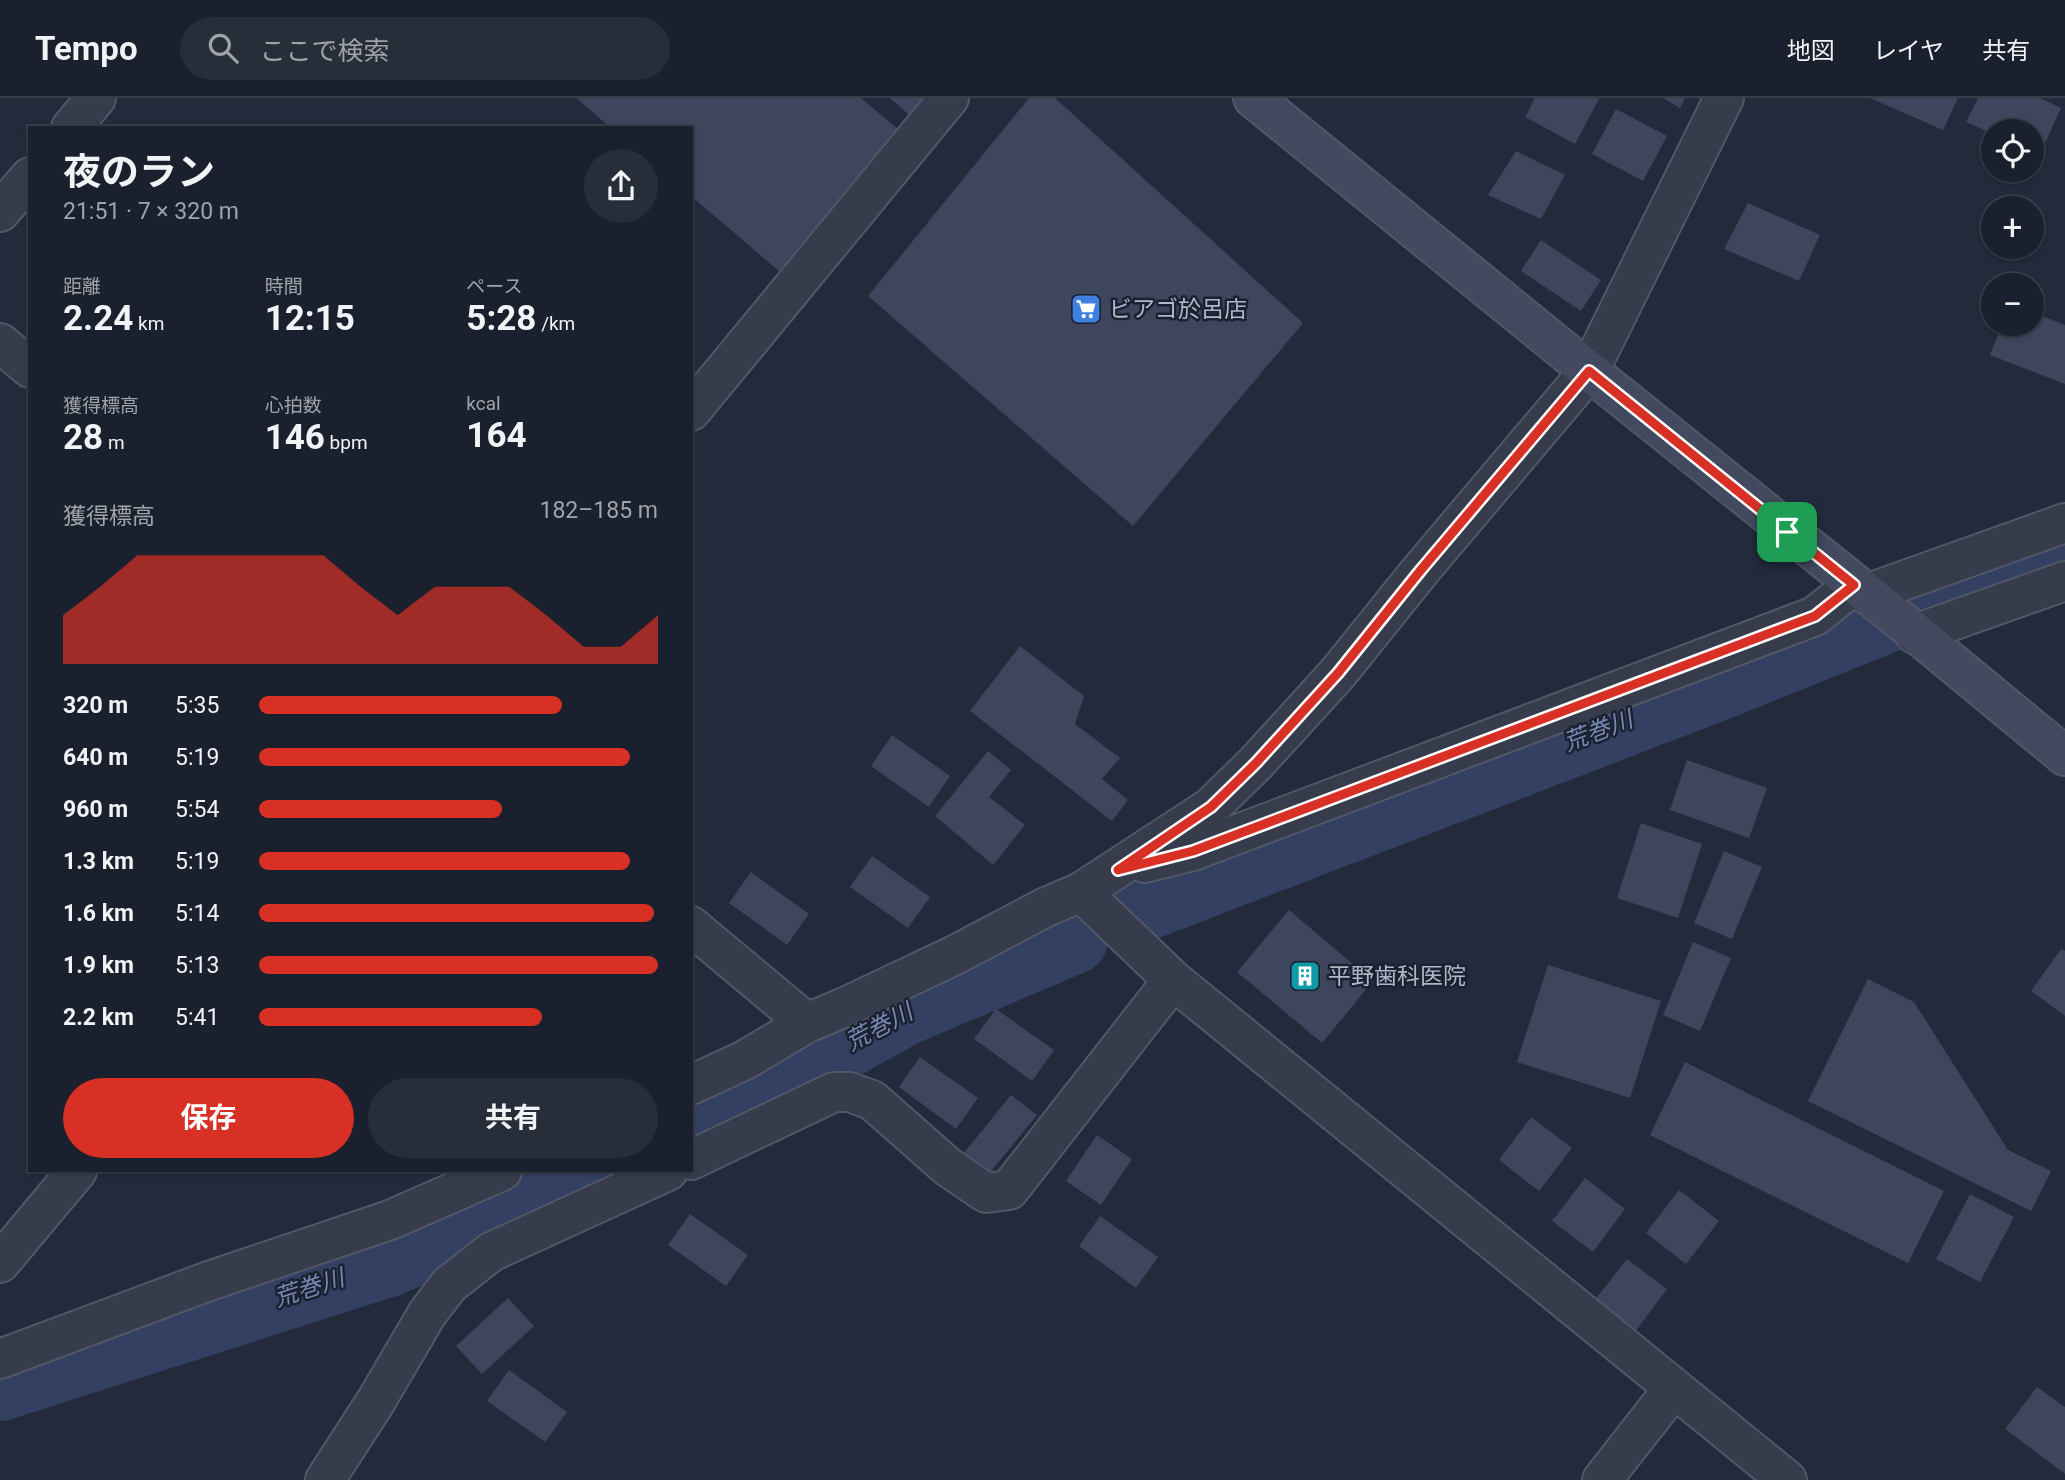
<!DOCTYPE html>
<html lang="ja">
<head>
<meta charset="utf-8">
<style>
	:root { --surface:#1a202d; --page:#272d39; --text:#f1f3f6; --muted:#9fa3aa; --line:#383e49; --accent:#d93025 }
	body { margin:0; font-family:Roboto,"Noto Sans JP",sans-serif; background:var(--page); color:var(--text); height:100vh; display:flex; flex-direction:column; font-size:26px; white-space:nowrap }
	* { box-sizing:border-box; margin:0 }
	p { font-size:23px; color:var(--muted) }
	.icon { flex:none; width:38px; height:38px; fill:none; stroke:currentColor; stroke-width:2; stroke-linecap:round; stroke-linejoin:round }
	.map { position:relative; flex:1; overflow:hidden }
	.drawer { position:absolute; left:28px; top:28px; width:665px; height:1046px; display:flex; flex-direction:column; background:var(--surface); border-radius:0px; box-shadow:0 2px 5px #0004,0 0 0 2px var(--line) }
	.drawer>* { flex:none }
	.fabs { position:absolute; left:1981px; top:21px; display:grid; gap:14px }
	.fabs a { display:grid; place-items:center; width:63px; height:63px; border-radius:50%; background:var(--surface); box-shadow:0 2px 5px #0004,0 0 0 2px var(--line); font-size:35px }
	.pin { position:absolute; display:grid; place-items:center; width:60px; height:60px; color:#fff; margin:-30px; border-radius:14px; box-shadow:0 4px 10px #0006 }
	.round { display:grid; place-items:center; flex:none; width:74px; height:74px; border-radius:37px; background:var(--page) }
	.head { display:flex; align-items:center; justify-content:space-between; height:119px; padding:0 35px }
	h1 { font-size:38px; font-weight:700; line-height:52px }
	.stats { display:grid; grid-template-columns:repeat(3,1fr); gap:10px; height:119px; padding:7px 35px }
	.stats div { display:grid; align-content:center }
	.stats b { font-size:35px; font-weight:700 }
	.stats small { font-size:19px; font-weight:400 }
	.stats p { font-size:19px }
	.chart { height:196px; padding:14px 35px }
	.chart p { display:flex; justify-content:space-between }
	.chart svg { width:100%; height:126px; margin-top:7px; fill:var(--accent); opacity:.7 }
	.action { display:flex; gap:14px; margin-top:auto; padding:14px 35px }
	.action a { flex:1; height:80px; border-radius:42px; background:var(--accent); color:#fff; font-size:28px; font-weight:700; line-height:80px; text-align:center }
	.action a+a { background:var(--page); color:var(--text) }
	ul { padding:0 35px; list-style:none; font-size:23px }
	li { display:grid; grid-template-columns:112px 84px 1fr; align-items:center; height:52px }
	li i { height:18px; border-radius:9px; background:var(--accent) }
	header { display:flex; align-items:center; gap:42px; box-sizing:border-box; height:98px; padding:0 35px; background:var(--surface); border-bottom:2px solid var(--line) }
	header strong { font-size:33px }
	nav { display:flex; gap:38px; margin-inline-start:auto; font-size:24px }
	.search { width:490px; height:63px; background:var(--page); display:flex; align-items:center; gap:18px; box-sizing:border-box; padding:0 24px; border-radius:38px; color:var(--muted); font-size:26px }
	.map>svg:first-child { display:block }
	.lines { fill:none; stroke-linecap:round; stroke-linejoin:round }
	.river { stroke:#334062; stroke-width:68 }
	.building { fill:#3d465d }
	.street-casing { stroke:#515767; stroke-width:42 }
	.secondary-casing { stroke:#515767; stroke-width:42 }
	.street { stroke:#363c4c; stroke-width:38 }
	.secondary { stroke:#434a60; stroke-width:38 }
	.route-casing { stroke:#fff; stroke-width:14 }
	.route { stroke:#d93025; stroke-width:9 }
	.labels { text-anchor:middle; stroke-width:5; stroke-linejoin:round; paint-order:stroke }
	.poi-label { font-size:23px; fill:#b1b7c8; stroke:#1b2131; text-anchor:start }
	.water-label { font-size:24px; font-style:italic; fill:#7789b2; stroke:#1b2131 }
</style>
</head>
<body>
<header>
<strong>Tempo</strong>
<div class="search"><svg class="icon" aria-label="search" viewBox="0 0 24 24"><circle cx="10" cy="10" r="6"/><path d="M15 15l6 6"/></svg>ここで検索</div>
<nav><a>地図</a><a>レイヤ</a><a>共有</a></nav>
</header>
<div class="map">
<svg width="2065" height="1382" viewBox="0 0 2065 1382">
	<rect width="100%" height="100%" fill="#222a3c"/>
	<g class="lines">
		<path class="river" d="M1132,814L1725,586L1919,508L2065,457
			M691,1032L904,914L1074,842
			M0,1289L388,1165L612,1073"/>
	</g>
	<path class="building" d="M576,0H861L905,37L786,179L691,98V30H611Z
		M890,0H923L909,17Z
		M1029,0H1055L1303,225L1133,428L868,198Z
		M1535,0H1597L1599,1L1575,46L1525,19Z
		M1663,0H1685L1680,10Z
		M1870,0H1958L1943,32Z
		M1978,0H2040L2061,10L2040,56L2032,53V33H1993V36L1966,24Z
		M1616,11L1667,38L1643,83L1592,56Z
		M1516,53L1565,77L1541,121L1488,97Z
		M1748,105L1820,137L1799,183L1724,151Z
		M1541,142L1601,182L1581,213L1521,173Z
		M2032,214L2065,227V286L1990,257L2002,226H2032Z
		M1020,548L1084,598L1075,626L1120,660L1102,681L1128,702L1112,723L970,613Z
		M892,637L950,678L929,709L871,668Z
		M988,653L1011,672L989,699L1025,727L993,767L935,718Z
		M1687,662L1767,690L1749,740L1670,712Z
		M1641,725L1702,746L1678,820L1617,800Z
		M1724,753L1762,769L1732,841L1694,825Z
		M872,758L930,799L908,830L850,789Z
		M751,774L809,816L787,847L729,805Z
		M1289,812L1373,883L1322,945L1237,874Z
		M1693,844L1731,860L1700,933L1663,917Z
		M2061,851L2065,853V918L2031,893Z
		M1548,867L1661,903L1630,1000L1517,964Z
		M1868,881L1914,904L2008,1052L2051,1073L2031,1113L1808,1003Z
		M996,911L1054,952L1032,983L974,941Z
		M920,959L978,1000L956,1031L899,989Z
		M1685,964L1944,1093L1908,1165L1650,1037Z
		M1011,997L1037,1017L988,1077L963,1056Z
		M1531,1019L1572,1050L1539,1093L1499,1062Z
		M1097,1037L1132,1061L1101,1107L1066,1083Z
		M1585,1080L1625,1111L1593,1154L1552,1123Z
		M1679,1092L1719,1123L1686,1166L1646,1135Z
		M1970,1096L2014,1119L1980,1184L1936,1161Z
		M690,1116L748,1157L726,1188L668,1147Z
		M1100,1118L1158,1159L1136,1190L1079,1148Z
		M1627,1161L1667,1191L1635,1234L1594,1203Z
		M508,1200L534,1228L482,1276L456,1248Z
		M509,1272L567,1314L545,1344L487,1303Z
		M2037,1289L2065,1309V1376L2005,1331Z"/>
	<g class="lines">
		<g class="street-casing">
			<path id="street" d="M71,30L96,0
				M0,114L30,79
				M0,245L30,270
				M691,313L949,0
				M1866,496L2065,425
				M1915,536L2065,483
				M1144,765L1193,753L1815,518L1854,487
				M1081,794L1173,882L1787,1382
				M691,828L807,925
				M691,987L745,962L807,925L843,910L955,857L1046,809L1081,794L1211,709L1256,665L1338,575L1420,473L1589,273L1724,0
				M691,1062L834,994H849L872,1002L948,1069L986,1095L1009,1092L1173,882
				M0,1165L77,1073
				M0,1261L209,1183L390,1122L502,1073
				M325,1382L376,1303L427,1216L449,1187L491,1154L668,1073
				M1602,1382L1674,1290"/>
		</g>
		<g class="secondary-casing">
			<path id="secondary" d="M1253,0L1589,273L1905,526L2065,658"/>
		</g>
		<use href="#street" class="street"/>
		<use href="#secondary" class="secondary"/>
	</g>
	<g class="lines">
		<g class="route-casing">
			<path id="route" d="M1589,273L1854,487L1815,518L1193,753L1118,772L1211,709L1256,665L1338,575L1420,473Z"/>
		</g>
		<use href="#route" class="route"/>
	</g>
	<defs>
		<g id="supermarket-square" transform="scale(1.575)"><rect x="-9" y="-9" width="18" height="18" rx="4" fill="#3f7fe0" stroke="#1b2131"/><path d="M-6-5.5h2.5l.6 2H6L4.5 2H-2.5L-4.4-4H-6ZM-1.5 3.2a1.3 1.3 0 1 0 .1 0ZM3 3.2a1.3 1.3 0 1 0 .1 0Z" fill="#fff"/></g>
		<g id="building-square" transform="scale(1.575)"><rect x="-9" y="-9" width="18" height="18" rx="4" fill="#0f9aa8" stroke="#1b2131"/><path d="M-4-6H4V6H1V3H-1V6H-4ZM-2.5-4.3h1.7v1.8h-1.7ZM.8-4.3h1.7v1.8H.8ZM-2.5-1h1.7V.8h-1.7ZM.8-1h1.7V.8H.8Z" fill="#fff"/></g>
	</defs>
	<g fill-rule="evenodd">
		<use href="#supermarket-square" x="1086" y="211"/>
		<use href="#building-square" x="1305" y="878"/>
	</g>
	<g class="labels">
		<g class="poi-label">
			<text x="1109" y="219">ビアゴ於呂店</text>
			<text x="1328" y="886">平野歯科医院</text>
		</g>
		<g class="water-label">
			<text transform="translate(1598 633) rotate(-21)" y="8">荒巻川</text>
			<text transform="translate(879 929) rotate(-28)" y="8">荒巻川</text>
			<text transform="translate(309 1190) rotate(-18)" y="8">荒巻川</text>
		</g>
	</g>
</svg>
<div class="fabs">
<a><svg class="icon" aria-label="locate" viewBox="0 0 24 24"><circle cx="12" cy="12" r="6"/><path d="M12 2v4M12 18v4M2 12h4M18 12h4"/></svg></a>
<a>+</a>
<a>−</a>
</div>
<div class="pin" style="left:1787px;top:434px;background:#1e9e55"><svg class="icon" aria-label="arrive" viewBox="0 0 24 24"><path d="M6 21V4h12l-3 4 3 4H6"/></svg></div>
<section class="drawer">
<div class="head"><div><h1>夜のラン</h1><p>21:51 · 7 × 320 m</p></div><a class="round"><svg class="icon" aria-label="share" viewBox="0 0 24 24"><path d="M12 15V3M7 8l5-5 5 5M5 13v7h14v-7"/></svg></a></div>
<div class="stats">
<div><p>距離</p><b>2.24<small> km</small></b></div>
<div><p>時間</p><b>12:15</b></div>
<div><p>ペース</p><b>5:28<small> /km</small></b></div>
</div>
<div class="stats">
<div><p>獲得標高</p><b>28<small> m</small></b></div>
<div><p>心拍数</p><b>146<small> bpm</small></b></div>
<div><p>kcal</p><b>164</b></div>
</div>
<div class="chart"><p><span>獲得標高</span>182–185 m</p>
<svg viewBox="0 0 160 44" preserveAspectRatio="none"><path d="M0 44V27L10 17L20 6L30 6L40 6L50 6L60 6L70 6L80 17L90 27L100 17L110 17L120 17L130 27L140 38L150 38L160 27V44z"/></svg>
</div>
<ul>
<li><b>320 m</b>5:35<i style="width:76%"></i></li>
<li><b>640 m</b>5:19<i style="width:93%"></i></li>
<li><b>960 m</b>5:54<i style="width:61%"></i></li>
<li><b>1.3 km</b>5:19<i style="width:93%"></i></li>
<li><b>1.6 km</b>5:14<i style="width:99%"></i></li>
<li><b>1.9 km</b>5:13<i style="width:100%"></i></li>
<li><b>2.2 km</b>5:41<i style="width:71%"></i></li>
</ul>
<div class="action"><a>保存</a><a>共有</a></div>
</section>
</div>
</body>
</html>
